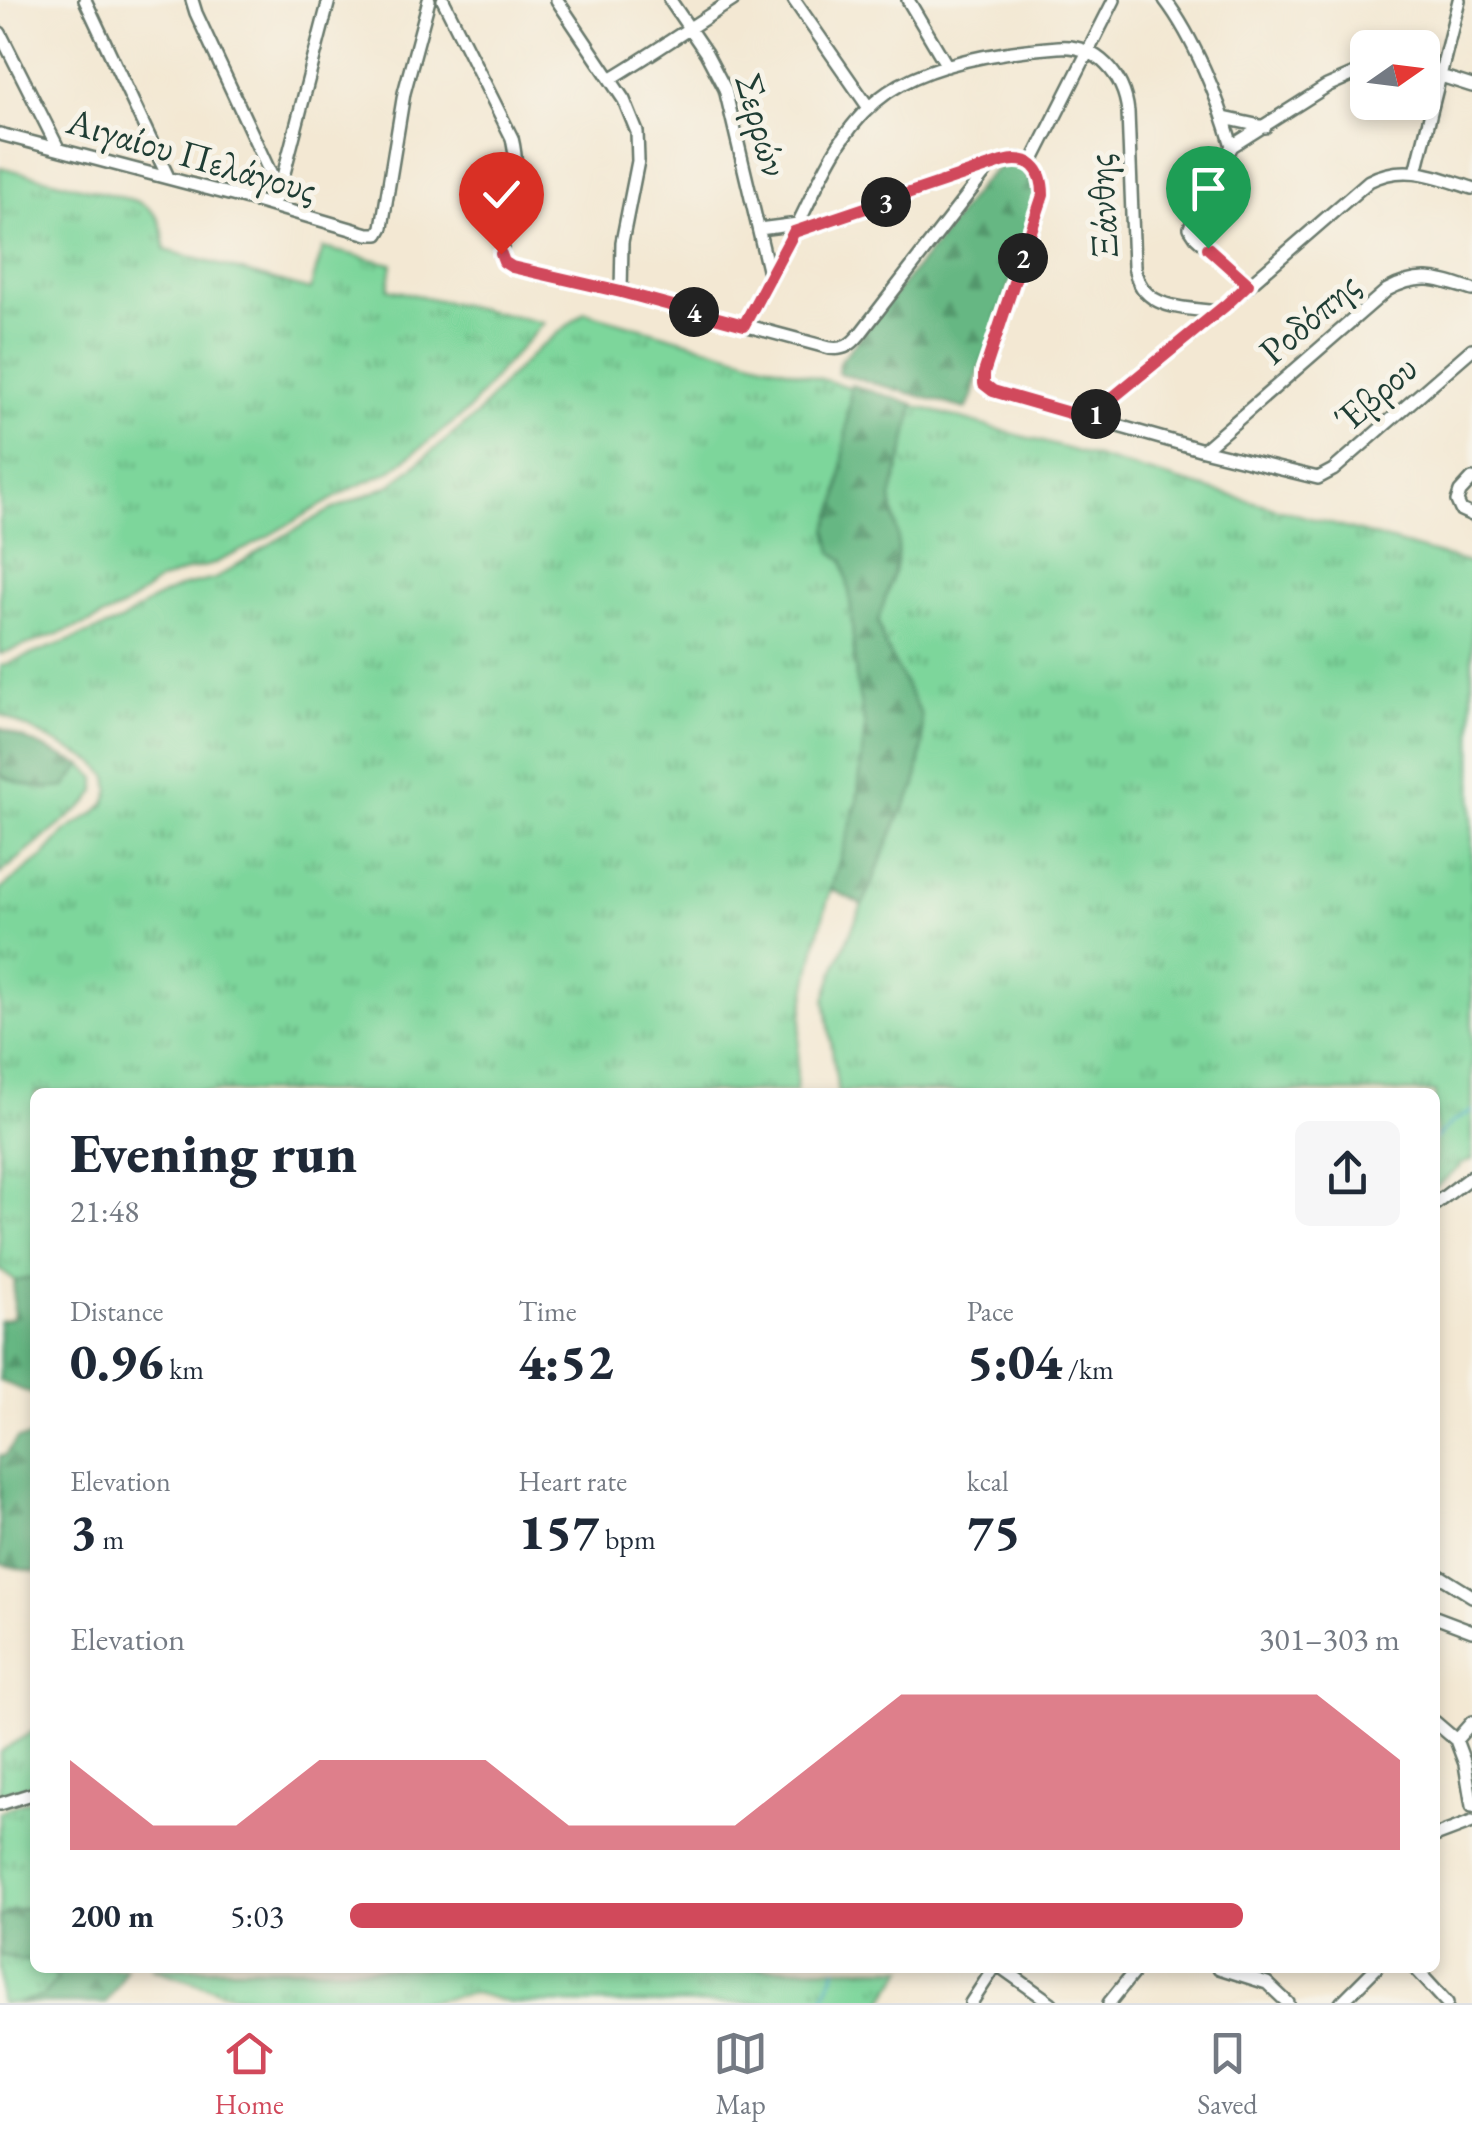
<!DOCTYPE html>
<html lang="en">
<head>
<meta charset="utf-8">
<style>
	:root { --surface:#fff; --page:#f6f6f7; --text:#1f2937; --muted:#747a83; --line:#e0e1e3; --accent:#d1495b }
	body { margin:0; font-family:"EB Garamond",serif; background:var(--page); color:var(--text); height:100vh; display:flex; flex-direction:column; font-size:38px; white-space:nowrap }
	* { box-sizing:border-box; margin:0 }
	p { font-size:32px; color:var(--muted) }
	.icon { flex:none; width:55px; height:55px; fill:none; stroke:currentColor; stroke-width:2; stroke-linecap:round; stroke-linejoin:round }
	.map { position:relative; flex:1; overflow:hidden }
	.side { position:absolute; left:30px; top:1088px; width:1410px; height:885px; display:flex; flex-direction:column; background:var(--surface); border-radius:15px; box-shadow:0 5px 15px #0003 }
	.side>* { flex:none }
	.needle { width:65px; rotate:76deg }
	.buttons { position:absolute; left:1350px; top:30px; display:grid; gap:20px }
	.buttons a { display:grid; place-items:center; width:90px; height:90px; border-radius:15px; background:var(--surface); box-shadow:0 5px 15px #0003; font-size:50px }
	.pin { position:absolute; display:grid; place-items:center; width:85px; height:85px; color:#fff; margin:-102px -42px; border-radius:50% 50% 50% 0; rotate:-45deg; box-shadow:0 0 10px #0007 }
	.pin .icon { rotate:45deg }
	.km { position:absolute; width:50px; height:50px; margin:-25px; border-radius:50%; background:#222; color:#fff; font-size:28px; line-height:50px; text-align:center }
	.round { display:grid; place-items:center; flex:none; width:105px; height:105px; border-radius:15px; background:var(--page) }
	.headline { display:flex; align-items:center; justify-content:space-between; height:170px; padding:0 40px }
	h1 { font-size:55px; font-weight:800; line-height:75px }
	.stats { display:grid; grid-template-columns:repeat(3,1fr); gap:15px; height:170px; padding:10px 40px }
	.stats div { display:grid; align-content:center }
	.stats b { font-size:50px; font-weight:800 }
	.stats small { font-size:28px; font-weight:400 }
	.stats p { font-size:28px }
	.chart { height:280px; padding:20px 40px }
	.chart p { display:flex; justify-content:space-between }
	.chart svg { width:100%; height:180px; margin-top:10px; fill:var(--accent); opacity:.7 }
	ul { padding:0 40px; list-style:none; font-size:32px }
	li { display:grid; grid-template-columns:160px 120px 1fr; align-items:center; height:75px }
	li i { height:25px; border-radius:12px; background:var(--accent) }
	.tab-bar { display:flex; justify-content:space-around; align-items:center; height:140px; border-top:2px solid var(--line); background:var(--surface); font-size:28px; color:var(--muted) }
	.tab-bar a { display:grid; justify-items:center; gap:5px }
	.tab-bar .current { color:var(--accent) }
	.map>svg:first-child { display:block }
	.grass { fill:url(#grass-tufts); stroke:#4e8a68; stroke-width:2.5 }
	.forest { fill:url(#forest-firs); stroke:#427a5c; stroke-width:2.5 }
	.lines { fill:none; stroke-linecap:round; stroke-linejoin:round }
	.stream { stroke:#4aabc9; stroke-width:2.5 }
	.minor-casing { stroke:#69796c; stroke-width:16 }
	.minor { stroke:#fff; stroke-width:11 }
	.route-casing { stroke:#fff; stroke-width:20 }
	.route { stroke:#d1495b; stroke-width:12 }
	.labels { text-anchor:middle; stroke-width:10; stroke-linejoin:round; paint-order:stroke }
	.street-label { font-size:38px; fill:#1f3d34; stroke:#f7f3e8 }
</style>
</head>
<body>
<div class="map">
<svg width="1472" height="2003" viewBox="0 0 1472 2003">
	<defs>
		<pattern id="grass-tufts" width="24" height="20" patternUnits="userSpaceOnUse" patternTransform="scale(2.5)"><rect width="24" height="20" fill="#7dd69b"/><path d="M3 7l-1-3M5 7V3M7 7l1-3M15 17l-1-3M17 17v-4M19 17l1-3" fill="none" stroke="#66af7f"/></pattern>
		<pattern id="forest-firs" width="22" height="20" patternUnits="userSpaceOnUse" patternTransform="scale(2.5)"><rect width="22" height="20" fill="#66b783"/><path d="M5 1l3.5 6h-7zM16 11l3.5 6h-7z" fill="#53966c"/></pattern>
	</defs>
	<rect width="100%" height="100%" fill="#f7f3e8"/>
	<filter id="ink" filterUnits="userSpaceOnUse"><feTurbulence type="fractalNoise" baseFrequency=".01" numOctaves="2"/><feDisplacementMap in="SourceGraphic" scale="20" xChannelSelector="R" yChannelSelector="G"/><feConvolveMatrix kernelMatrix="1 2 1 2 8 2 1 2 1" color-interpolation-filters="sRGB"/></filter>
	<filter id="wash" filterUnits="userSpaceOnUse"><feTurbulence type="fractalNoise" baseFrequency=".0048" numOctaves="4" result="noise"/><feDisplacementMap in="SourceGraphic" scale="40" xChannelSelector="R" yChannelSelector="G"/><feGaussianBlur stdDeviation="2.25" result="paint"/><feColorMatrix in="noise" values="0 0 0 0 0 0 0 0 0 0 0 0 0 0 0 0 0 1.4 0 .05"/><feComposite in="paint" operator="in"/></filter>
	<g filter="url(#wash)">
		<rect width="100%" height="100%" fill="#f3e8d3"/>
		<path class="grass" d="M0,167L136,201C160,211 164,227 165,250L310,290L323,248L392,264L388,289L544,323L502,368L468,411L389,472L350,489L249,547L211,565L188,570L159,581L124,607L89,623L0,654Z
			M585,312L1472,564V1160L1464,1163L1435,1188V1092H838L825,999L835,968L862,905L831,889C811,956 797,1023 796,1092H35V1279L15,1281L0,1270V890L43,857L66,831L96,812L105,804L110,790L108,777L96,763L0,714V666L120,622L151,601L180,587L215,579L275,541L329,511L391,485L478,414L506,380L538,349Z
			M82,765L96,778V791L88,802L0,874V774L10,780L65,787Z
			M35,1730V1783L0,1795V1752Z
			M35,1798V1906L12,1911L0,1918V1811Z
			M0,1955L35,1963V1968H47L57,1978L44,1996L17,2003H0Z
			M151,1968H905L882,2003H512L474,1993L415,2003H292L232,1995Z"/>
		<path class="forest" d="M1019,164L1033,169L1041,185L991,343L980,367L973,397L966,409L838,373L839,362L845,355L938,241L980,184L999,166Z
			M851,385L914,404L905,446L891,498L898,539L897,562L878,621L884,643L921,715L923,744L916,785L896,824L863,905L831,889L857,803L865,727L856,680L850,597L843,560L832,552L827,529L837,502L842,471Z
			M0,728L81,765H82L65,787C43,790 19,786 0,774Z
			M31,1278L35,1279V1395L0,1381V1321L13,1318C16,1304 11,1297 15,1281Z
			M35,1437V1572L0,1564V1455L5,1456L17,1439Z
			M35,1906V1963L0,1955V1918L12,1911Z
			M47,1968H126L119,1984L106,2003H17L44,1996L57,1978Z"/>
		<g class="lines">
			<path class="stream" d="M1435,1139L1453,1122L1472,1111
				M822,2003L836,1968"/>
		</g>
	</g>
	<g filter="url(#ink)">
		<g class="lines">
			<g class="minor-casing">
				<path id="minor" d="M85,0L168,177
					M192,0L196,13L279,192
					M443,0L512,138C523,183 507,212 501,254L504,262L512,267L621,292L830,348C844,350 851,345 860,334L989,167
					M557,0L624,100L637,132L638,161L622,242L621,292
					M670,0L706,53L725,89L770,278
					M794,0L869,108
					M908,0L947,66
					M1165,0C1194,38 1219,100 1232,146
					M0,33L58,148
					M1422,70L1472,86
					M610,79C652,54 692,26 733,0
					M1224,118L1265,127
					M0,134L259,202L368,234H378L382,227L404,93L429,0
					M1031,164L1041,180L1042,198L984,375L985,385L991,390L1203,450L1318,478L1333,470L1472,349
					M1031,164L1114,0
					M1416,172L1459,0
					M263,203H271L278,196L329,0
					M759,229L798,224
					M795,232L1002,162L1018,159L1031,164
					M1248,284L1196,237L1190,228L1196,212L1232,146L1327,86L1368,68
					M744,325C761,294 779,262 795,230C821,179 839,126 888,92C932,62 1005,51 1058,47C1097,44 1124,75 1128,112L1134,266C1141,310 1180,307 1217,312
					M1090,419L1105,404L1226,305L1369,181C1405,162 1437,177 1472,188
					M1203,450L1387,290C1420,272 1438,279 1472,290
					M1472,479L1460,492L1457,501L1461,510L1472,515
					M1435,1204L1472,1176
					M1435,1573L1472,1596
					M1435,1617L1472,1631
					M1435,1722L1456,1740L1465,1764L1472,1806
					M1456,1740L1472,1722
					M0,1804L35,1793
					M1435,1836L1472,1822
					M1002,1968L1051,2003
					M1219,1968L1267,1983L1288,2003
					M1415,1968L1447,2003
					M971,2003L994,1968
					M1109,2003L1137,1968
					M1341,2003L1376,1968"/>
			</g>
			<use href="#minor" class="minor"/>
		</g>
	</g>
	<g class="lines" filter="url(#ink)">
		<g class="route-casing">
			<path id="route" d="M501,254L504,262L512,267L621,292L744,325L794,232L1002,162C1030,155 1043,168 1043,195L984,373V384L993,391L1090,419L1105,404L1226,305L1248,284L1208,248"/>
		</g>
		<use href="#route" class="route"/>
	</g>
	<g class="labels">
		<g class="street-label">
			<text transform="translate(762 125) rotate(74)" y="13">Σερρών</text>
			<text transform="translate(192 155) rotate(16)" y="13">Αιγαίου Πελάγους</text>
			<text transform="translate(1102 206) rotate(-93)" y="13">Ξάνθης</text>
			<text transform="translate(1309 318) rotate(-41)" y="13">Ροδόπης</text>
			<text transform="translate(1376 393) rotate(-41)" y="13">Έβρου</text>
		</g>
	</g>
</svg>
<div class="buttons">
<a><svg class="needle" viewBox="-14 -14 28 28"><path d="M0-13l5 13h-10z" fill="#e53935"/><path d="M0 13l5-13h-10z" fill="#747a83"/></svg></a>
</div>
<div class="pin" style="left:1208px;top:248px;background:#1e9e55"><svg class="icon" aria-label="arrive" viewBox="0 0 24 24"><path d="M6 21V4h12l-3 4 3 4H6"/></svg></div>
<div class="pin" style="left:501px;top:254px;background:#d93025"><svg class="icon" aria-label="check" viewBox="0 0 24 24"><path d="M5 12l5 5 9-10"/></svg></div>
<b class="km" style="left:1096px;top:414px">1</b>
<b class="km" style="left:1023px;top:258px">2</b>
<b class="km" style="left:886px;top:202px">3</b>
<b class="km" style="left:694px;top:312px">4</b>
<section class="side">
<div class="headline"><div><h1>Evening run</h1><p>21:48</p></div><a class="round"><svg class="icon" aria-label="share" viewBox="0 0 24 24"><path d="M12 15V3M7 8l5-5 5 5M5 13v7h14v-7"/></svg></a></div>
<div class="stats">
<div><p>Distance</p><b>0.96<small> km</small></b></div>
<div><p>Time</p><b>4:52</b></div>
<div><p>Pace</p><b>5:04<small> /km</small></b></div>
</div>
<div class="stats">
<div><p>Elevation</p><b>3<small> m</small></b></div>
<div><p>Heart rate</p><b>157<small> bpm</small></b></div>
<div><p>kcal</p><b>75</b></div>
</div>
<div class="chart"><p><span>Elevation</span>301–303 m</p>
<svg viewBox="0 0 160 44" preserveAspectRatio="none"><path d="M0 44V22L10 38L20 38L30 22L40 22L50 22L60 38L70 38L80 38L90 22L100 6L110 6L120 6L130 6L140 6L150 6L160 22V44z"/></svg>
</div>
<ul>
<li><b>200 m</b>5:03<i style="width:85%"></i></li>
</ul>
</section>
</div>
<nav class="tab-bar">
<a class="current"><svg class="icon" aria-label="home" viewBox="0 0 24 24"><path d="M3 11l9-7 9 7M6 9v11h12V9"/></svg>Home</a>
<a><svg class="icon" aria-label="map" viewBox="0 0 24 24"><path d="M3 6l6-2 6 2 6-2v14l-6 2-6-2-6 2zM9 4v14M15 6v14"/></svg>Map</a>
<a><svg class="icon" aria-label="saved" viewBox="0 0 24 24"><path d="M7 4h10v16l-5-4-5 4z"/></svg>Saved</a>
</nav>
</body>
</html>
